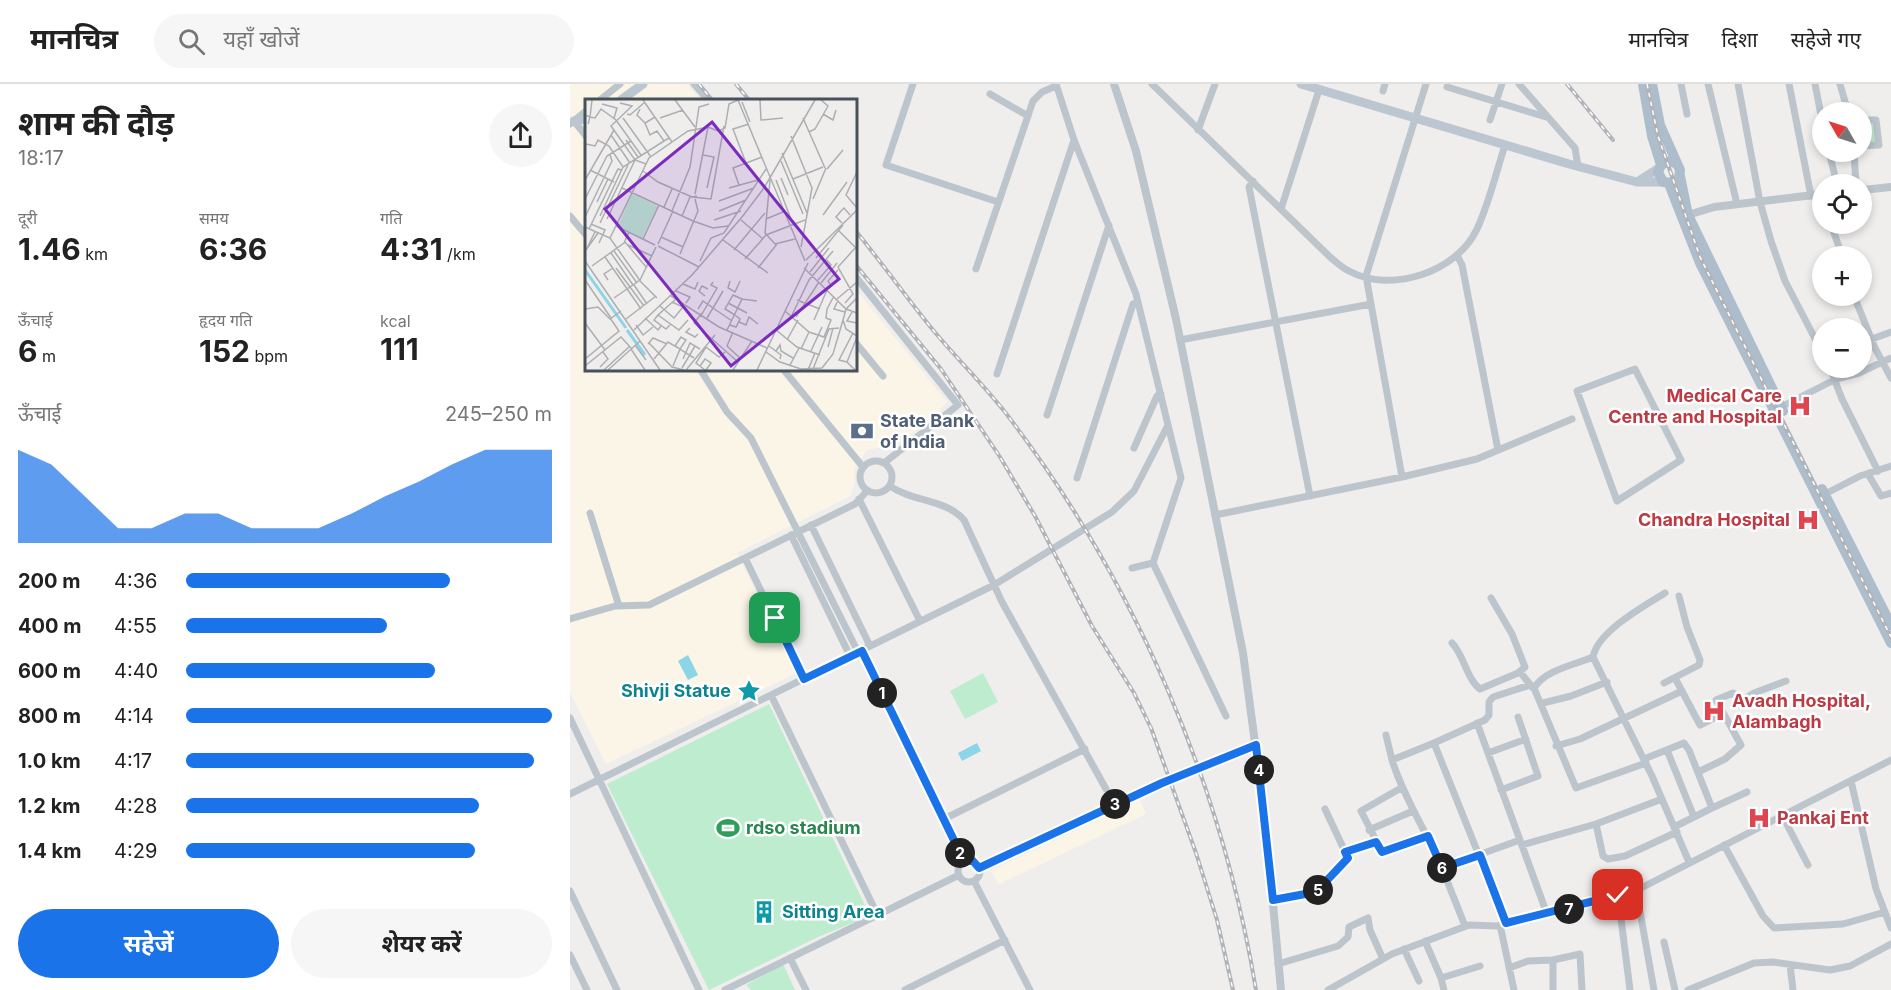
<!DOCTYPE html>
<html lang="hi">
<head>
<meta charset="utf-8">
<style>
	:root { --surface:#fff; --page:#f6f6f6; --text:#222; --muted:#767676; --line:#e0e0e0; --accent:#1a73e8 }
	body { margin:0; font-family:Inter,"Noto Sans Devanagari",sans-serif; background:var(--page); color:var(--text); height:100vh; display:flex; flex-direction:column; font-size:22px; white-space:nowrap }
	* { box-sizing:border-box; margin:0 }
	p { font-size:20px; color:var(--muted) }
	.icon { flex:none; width:33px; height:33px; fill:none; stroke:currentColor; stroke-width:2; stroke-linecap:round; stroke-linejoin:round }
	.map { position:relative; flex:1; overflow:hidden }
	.sheet { display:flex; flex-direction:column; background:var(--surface); width:570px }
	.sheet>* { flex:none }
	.needle { width:39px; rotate:309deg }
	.buttons { position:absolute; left:1242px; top:18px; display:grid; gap:12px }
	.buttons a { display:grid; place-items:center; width:60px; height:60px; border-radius:50%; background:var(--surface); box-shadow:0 3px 9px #0003; font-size:30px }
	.pin { position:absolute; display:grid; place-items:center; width:51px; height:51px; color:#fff; margin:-26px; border-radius:12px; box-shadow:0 3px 9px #0006 }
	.km { position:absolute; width:30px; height:30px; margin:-15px; border-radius:50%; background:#222; color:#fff; font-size:16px; line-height:30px; text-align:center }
	.round { display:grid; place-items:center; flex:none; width:63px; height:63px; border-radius:32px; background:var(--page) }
	.summary { display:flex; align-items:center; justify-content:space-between; height:102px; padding:0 18px }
	h1 { font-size:33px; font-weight:700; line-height:45px }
	.figures { display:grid; grid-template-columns:repeat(3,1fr); gap:9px; height:102px; padding:6px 18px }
	.figures div { display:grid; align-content:center }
	.figures b { font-size:30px; font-weight:700 }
	.figures small { font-size:16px; font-weight:400 }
	.figures p { font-size:16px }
	.chart { height:168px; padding:12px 18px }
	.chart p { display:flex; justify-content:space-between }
	.chart svg { width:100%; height:108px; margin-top:6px; fill:var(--accent); opacity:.7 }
	.primary-button { display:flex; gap:12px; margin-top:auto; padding:12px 18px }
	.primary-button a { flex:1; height:69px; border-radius:36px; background:var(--accent); color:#fff; font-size:24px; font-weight:700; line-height:69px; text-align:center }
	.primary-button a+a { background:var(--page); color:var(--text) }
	ul { padding:0 18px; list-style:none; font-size:20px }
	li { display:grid; grid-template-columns:96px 72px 1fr; align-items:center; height:45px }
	li i { height:15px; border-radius:8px; background:var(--accent) }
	header { display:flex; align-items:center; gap:36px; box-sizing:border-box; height:84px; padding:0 30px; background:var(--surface); border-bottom:2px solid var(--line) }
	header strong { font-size:28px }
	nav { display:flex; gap:33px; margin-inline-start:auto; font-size:21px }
	.search { width:420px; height:54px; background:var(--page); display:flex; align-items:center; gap:15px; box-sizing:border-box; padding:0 21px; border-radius:33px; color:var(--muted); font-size:22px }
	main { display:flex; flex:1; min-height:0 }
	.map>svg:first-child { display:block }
	.commercial { fill:#fbf5e7 }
	.green { fill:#bdeccf }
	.water { fill:#8cd5e7 }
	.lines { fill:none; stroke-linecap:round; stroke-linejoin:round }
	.minor { stroke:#bcc5cc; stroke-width:7 }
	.tertiary { stroke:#bcc5cc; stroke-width:8 }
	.secondary { stroke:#bcc6d1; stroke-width:9 }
	.primary { stroke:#aebdcb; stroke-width:10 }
	.rail-casing { stroke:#b0b3b8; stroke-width:4 }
	.rail { stroke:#fff; stroke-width:1.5; stroke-dasharray:4.5; stroke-linecap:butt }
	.route-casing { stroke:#fff; stroke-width:12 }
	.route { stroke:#1a73e8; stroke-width:8 }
	.labels { text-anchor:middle; stroke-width:5; stroke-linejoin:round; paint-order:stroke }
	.health-label { font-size:18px; font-weight:bold; fill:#be3a42; stroke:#fff; text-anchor:end }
	.service-label { font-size:18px; font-weight:bold; fill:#4e5e75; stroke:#fff; text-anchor:start }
	.culture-label { font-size:18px; font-weight:bold; fill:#0d838f; stroke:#fff; text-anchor:end }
	.leisure-label { font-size:18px; font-weight:bold; fill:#27864d; stroke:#fff; text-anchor:start }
	.inset-river { fill:none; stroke:#8cd5e7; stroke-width:3 }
	.inset-road { fill:none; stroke:#acafb2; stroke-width:1.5 }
	.view { fill:#7b2cbf; fill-opacity:0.15; stroke:#7b2cbf; stroke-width:3 }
	.inset-edge { fill:none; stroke:#47515a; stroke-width:3 }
</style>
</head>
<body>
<header>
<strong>मानचित्र</strong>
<div class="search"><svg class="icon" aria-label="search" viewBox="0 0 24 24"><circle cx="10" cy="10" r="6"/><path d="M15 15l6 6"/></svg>यहाँ खोजें</div>
<nav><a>मानचित्र</a><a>दिशा</a><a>सहेजे गए</a></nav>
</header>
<main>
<section class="sheet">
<div class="summary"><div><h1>शाम की दौड़</h1><p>18:17</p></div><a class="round"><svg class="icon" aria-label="share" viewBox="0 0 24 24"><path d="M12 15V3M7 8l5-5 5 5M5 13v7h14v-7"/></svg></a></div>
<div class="figures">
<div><p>दूरी</p><b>1.46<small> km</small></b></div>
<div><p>समय</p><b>6:36</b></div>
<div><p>गति</p><b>4:31<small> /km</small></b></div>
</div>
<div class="figures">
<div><p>ऊँचाई</p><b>6<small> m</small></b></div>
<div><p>हृदय गति</p><b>152<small> bpm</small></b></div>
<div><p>kcal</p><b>111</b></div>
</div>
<div class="chart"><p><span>ऊँचाई</span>245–250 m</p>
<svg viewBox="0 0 160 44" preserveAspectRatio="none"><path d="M0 44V6L10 12L20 25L30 38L40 38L50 32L60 32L70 38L80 38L90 38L100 32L110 25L120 19L130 12L140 6L150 6L160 6V44z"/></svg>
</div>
<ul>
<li><b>200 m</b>4:36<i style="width:72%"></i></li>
<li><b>400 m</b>4:55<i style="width:55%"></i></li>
<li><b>600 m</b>4:40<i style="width:68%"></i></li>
<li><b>800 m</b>4:14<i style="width:100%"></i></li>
<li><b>1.0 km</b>4:17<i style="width:95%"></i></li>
<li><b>1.2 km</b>4:28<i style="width:80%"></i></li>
<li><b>1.4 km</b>4:29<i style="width:79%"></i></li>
</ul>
<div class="primary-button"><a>सहेजें</a><a>शेयर करें</a></div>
</section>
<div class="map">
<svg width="1321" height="906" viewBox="0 0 1321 906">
	<rect width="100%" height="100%" fill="#f0eded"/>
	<path class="commercial" d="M0,0H117L130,16H16V285H285V204L377,318L362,335L327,360L297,366L284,386L285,398L280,412L167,469L225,590L36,680L0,608Z
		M570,716L576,730L429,800L420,787Z"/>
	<path class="green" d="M1305,38L1306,59L1292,60V39Z
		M413,589L428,618L395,635L380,607Z
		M199,620L300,832L248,853L139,906L37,700Z
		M213,880L225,906H181L176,901Z"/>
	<path class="water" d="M118,571L128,591L118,596L108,577Z
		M407,659L411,667L392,677L388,669Z"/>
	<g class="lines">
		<path class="minor" d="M124,0L138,16
			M343,0L316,81L428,118
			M486,0L504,56L566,210L611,394L583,479L656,632
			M582,0L760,173C766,178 772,184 779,187C821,210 887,188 907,145C919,119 926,89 935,61
			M949,0L1005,64L1008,82
			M1111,0L1117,30
			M1138,0L1167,120
			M1168,0L1190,118L1201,157L1215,197L1252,268
			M1219,0L1241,112
			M1245,0L1252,36
			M1270,0L1278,28
			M877,3L976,33
			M813,7L815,0
			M420,10L458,32
			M30,16L50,0
			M920,36L932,0
			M1292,36H1306L1309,61L1292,62
			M4,37L16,52
			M0,40L16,27
			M628,46L645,0
			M1259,68L1267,100
			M1284,68L1286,100
			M683,97L679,103L740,412
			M711,125L749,6
			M0,132L16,151
			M1261,140L1272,172
			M887,171L892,181L928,366
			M406,185L463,17L472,8L486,2
			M285,192L388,321L314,379
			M1284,212L1305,264L1321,294
			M1302,255L1321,248
			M610,256L801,220
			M285,258L313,292
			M1260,284L1272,315L1308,387
			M130,285L157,328L181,354L288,568
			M213,285L293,383
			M1065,285L1111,376L1047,417L1007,307Z
			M427,290L504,56
			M1211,323L1266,295L1289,289L1321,274
			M477,331L539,141
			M564,364L587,312L591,310
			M290 393a16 16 0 1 1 32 0a16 16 0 1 1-32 0Z
			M1298,390L1311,412L1321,409
			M832,393L796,192L856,0
			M507,394L563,220L568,218
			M320,402C342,418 376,415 394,436L432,518L536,705
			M1255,410L1290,392L1321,382
			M289,415L350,537
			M20,429L49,522
			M645,431L832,393L907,375L1002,335
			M241,441L300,562
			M221,451L280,572
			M175,474L234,595
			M562,484L583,479
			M1095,509C1074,522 1027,548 1023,573L1082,692L1119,778
			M0,535L45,522L79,521L285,420L297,407
			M882,559C894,571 897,596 910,605L948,589L955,583L942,550L921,514
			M292,566L394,777
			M1023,573C1004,581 975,586 964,604L1006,704L1076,679
			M950,588L963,604
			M1105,594L1130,641L1152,630
			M1094,599L1129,581L1130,576L1117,543L1109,512
			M201,611L308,832
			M973,619L1001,612L1037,598
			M0,634L129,906
			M907,639L950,756
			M816,651L822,676L864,659L936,839
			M864,659L915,636L919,631V618L923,613L960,601
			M986,662L1010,655L1112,607
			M1097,666L1124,733
			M918,669L956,655
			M1074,675L1114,659L1119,666L1142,724L1104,743
			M822,676C834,714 856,747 872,784
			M1128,688L1155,675L1171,661L1146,616L1163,609L1171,617L1184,609L1216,597
			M1281,697L1306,805L1321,844
			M831,704L791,727L812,768L858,752
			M931,706L968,692L948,633
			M0,710L424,501L542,428L564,407L598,341
			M1142,724L1177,708
			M1213,733L1238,781
			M374,735L515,665
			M1026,740L1033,772L1038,775L1055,772L1107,748
			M799,746L843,727
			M952,761L1026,740L1092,715
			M1154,761L1193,832L1204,844L1273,840L1315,828
			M775,768L806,758
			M388 787a11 11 0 1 1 22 0a11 11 0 1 1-22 0Z
			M409,784L592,699L686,661
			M404,797L460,906
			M1066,805L1084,906
			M0,807L47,906
			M1048,811L1060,906
			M703,816L745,808L778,774L755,725
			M930,841L944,906
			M895,842L872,784L950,756L977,830
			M855,857L871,894L910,882
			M1094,858L1105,906
			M834,865L849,897
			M0,871L17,906
			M220,874L236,906
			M708,880L768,862L778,853L779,843L798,834L800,846L813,875
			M1220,881L1223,906
			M939,884L958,877L983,876
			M871,894L874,906
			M155,906L389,791
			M335,906L435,856
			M758,906L822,870L899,841L927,842L1025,819L1071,804L1321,676
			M983,906V876L1010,870L1012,906
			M1118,906L1184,879L1203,878L1260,886L1280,882L1321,860"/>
		<path class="tertiary" d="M544,0L566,67L606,235L673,569L695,734L711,906
			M1292,106L1321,103
			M1118,131L1144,123L1252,110"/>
		<path class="secondary" d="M731,0L999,80L1067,98H1093
			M51,16L73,0
			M4,37L16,35
			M1067,98L1089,84"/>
		<path class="primary" d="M1073,0L1082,52L1091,81
			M1082,0L1090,41L1110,86L1109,94L1105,99L1093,98L1088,88L1091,81L1100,77L1107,80
			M1110,92L1118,131L1213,327
			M1099,100L1130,179L1321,559
			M1252,405L1321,541"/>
		<g class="rail-casing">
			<path id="rail" d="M129,0L142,16
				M166,0L179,16
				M997,0L1043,56
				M1077,0L1088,52L1130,173L1321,553
				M285,146C312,179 336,213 363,246C387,275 415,302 438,332C565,498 652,700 686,906
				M285,180L371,285L430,373L465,432L522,542L564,609L581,644L626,769L647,836L663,906"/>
		</g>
		<use href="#rail" class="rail"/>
	</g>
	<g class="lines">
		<g class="route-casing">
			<path id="route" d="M205,534L234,595L292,567L394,777H403L409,784L592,699L686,661L703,816L746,808L778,774L775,768L806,758L812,768L858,752L872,784L910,771L936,839L1048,811"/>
		</g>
		<use href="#route" class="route"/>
	</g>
	<defs>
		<g id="hospital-bare" transform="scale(1.8)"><path d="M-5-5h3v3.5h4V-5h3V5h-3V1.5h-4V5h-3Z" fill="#e0444e" stroke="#fff" stroke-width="2.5" paint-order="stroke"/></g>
		<g id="bank-bare" transform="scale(1.8)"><path d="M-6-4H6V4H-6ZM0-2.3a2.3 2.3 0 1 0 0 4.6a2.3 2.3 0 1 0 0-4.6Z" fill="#5c6f8a" stroke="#fff" stroke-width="2.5" paint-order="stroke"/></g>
		<g id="sight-bare" transform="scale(1.8)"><path d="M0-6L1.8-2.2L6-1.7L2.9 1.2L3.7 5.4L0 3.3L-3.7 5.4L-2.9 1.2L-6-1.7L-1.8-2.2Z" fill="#0f9aa8" stroke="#fff" stroke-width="2.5" paint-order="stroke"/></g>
		<g id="stadium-bare" transform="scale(1.8)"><path d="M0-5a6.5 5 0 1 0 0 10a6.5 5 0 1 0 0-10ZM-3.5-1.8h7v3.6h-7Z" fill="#2e9e5b" stroke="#fff" stroke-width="2.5" paint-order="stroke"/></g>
		<g id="building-bare" transform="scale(1.8)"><path d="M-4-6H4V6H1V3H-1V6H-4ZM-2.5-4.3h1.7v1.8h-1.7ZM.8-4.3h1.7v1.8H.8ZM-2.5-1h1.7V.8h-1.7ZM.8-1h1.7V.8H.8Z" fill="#0f9aa8" stroke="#fff" stroke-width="2.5" paint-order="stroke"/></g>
	</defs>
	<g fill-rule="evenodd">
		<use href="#hospital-bare" x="1230" y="322"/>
		<use href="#bank-bare" x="292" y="347"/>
		<use href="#hospital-bare" x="1238" y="436"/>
		<use href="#sight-bare" x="179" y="607"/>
		<use href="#hospital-bare" x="1144" y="627"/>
		<use href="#hospital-bare" x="1189" y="734"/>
		<use href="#stadium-bare" x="158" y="744"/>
		<use href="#building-bare" x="194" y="828"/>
	</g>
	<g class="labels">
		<g class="health-label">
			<text x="1212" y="318">Medical Care<tspan x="1212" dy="21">Centre and Hospital</tspan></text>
			<text x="1220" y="442">Chandra Hospital</text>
			<text x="1162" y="623" text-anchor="start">Avadh Hospital,<tspan x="1162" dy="21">Alambagh</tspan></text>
			<text x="1207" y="740" text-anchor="start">Pankaj Ent</text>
		</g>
		<g class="service-label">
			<text x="310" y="343">State Bank<tspan x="310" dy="21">of India</tspan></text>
		</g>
		<g class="culture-label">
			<text x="161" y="613">Shivji Statue</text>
			<text x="212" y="834" text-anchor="start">Sitting Area</text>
		</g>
		<g class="leisure-label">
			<text x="176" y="750">rdso stadium</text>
		</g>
	</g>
	<g transform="translate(15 15)">
		<rect width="272" height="272" fill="#f0eded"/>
		<path d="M47,95L73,107L57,139L33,127Z" fill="#bdeccf"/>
		<path class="inset-river" d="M0,171L41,229M42,231L60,256"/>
		<path class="inset-road" d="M58,1L87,43M90,1L110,28M153,1L220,162M175,1L176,21L198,19M157,3L165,23M35,4L47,7L26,27L50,61L61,65M17,5L32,9L29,19M55,10L52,16L60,24M42,15L45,16L60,3M238,15L248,21L251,11M0,16L5,18L7,1M70,18L60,24L65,36L72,32L79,42L84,39M38,19L66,58M75,19L98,11M218,19L240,69M3,25L5,18L10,19L16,10L31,21L56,56M123,28L133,32L140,29L144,5L153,1M224,33L230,30L243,7L236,1M26,36L45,64M206,37L227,89L216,148M41,41L53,58M1,45L10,47L13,41L24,47L38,68M197,54L222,114M118,56L129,58L122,89M196,62L218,115M161,64L148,30L164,25M242,70L258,51M5,71L29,83M58,72L73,83L107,98M272,73L261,96L272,109M196,79L203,96M208,80L238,68M0,81L29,31M185,81L180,134L190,145L210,140M191,81L206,120M154,86L148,69L177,58M37,89L108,122L128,129L143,127M144,89L173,81M110,95L123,28M112,97L107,98L126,100L139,27M0,100L22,57L46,42M228,100L241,69M134,102L169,89M12,103L23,80M79,108L87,90M87,112L105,68L114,8L124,5M134,112L161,101M238,116L262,83M15,117L38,68L79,42M97,117L105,98M0,118L27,62L25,56M22,120L50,61M181,120L198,113M129,121L156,112M156,121L178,140M15,124L43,66M257,124L251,118L256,112L259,109L265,116M6,125L20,131L14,144M31,127L70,146M0,128L25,139L56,183L72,199M4,130L33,70L36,71M254,132L270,148M10,133L1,151L13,134M76,138L98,148M25,139L64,59L103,32L124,28M58,140L74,106M138,141L183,174M40,143L62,169M73,145L88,112M43,146L67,157M73,147L114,168M149,151L180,114M29,152L52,184M26,154L48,186M95,155L113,112L110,100M20,158L56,210M231,159L258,126M160,160L181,136L220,121M221,161L272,111M0,162L75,271M115,162L126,139L139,134L181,70M7,167L39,144L44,133M31,169L59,207M173,169L192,145M219,169L261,210L272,214M225,173L244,149M0,181L26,219M23,181L19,175L28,169M233,181L246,166L241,160M145,182L143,189L150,193L155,182M236,184L252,164M98,185L110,190L113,183M245,185L243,182L253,171M49,186L62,205M91,192L105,198L101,204M86,197L134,228L182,249M120,197L114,192L117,187L123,190M29,199L55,181L71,148M272,199L261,210L258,221L261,230L272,237M91,200L73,216L94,231L103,221M252,200L272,183M212,201L235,210M253,201L249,210L260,213M143,204L162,214M260,204L268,195L253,168L272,147M75,207L89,219L98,208L87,203M128,209L147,222M128,209L138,192M0,210L13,208L25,220L36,212M113,210L118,202L128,209L122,219M200,212L224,233L239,238L246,221L241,219L242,210L249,197M267,213L262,222L272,224M117,214L109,224L153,263M117,215L132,189L126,186L128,183M73,216L69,221L81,230L85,226M150,216L140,210L148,196L157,200M207,216L224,181L248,152M211,218L234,183M60,219L73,231L76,227M41,220L71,197M229,221L242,191M154,223L161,226L164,218L173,225M0,224L20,251M51,226L58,236L68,228M145,226L151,228L155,220L150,216M105,229L101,233L110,238L113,235M49,231L107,176L157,118L179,89L230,1M142,231L157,200L172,202M191,231L212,248L235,256M148,233L142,247L155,259M202,241L213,221M64,244L87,268L99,271M63,245L68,239L82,245M50,246L61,261M184,247L196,256L195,260M243,248L248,229M46,250L60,271M216,250L224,233M191,252L195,246L196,252L208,259M226,252L237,228M181,253L195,263L216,270L237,269L248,255L258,221M0,260L34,232L25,219M69,260L83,243L88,246L90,247L95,250L101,241L96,238L90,247M98,260L105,244L115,250M262,263L254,261L268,234M205,266L214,249M0,267L36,238L46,249M88,267L95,250L109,259M115,267L120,260L126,264L121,271M15,268L23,260L18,253M97,269L110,247M228,270L244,230L254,229M19,271L45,247M23,271L55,242M101,271L130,236M120,271L111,264L121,248L134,258L140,253M148,271L167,242M172,271L223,164M223,271L230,254M270,271L262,263L272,238"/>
		<path class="view" d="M127,23L254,180L146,267L20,110Z"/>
		<rect width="272" height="272" class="inset-edge"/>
	</g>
</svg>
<div class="buttons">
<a><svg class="needle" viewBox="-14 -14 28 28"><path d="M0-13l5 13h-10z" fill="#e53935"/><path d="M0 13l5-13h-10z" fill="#767676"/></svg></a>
<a><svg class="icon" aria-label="locate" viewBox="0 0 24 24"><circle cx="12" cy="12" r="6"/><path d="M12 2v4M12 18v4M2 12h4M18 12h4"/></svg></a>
<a>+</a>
<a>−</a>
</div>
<div class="pin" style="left:205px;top:534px;background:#1e9e55"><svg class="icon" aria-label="arrive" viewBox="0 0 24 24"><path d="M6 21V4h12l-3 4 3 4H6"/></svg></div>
<div class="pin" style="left:1048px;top:811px;background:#d93025"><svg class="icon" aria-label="check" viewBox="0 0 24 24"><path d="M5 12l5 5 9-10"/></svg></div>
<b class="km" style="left:312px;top:609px">1</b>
<b class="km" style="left:390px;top:769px">2</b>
<b class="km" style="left:545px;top:720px">3</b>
<b class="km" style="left:689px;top:686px">4</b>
<b class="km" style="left:748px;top:806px">5</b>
<b class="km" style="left:872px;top:784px">6</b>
<b class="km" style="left:999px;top:825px">7</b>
</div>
</main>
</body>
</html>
